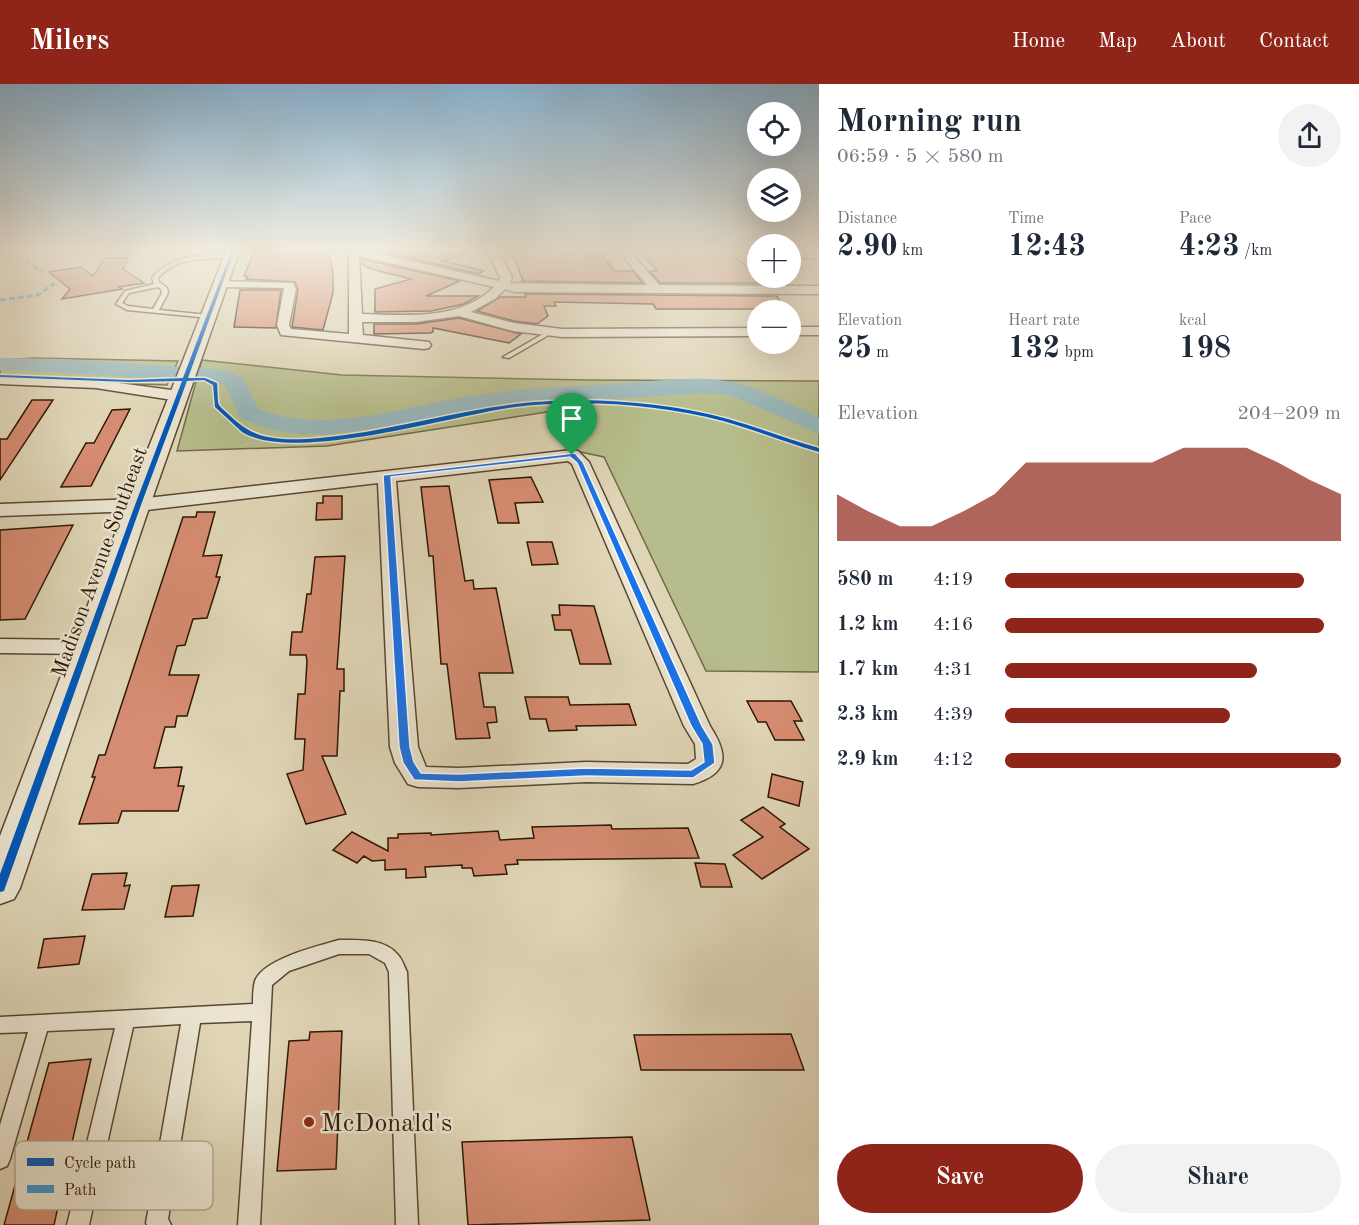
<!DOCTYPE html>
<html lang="en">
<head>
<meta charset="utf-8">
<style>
	:root { --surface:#fff; --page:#f2f2f3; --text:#1f2937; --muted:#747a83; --accent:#8f2418 }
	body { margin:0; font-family:"Old Standard TT",serif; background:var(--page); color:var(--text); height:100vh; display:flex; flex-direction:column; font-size:22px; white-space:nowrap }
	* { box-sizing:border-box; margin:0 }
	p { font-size:20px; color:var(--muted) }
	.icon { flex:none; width:33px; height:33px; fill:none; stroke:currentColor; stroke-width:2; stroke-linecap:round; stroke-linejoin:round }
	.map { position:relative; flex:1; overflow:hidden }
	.side { display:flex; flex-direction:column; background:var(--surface); width:540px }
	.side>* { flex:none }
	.tools { position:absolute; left:747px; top:18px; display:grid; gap:12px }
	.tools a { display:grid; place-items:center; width:54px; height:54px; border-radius:50%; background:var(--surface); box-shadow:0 6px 24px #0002; font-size:30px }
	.pin { position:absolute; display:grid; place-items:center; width:51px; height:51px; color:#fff; margin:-62px -26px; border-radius:50% 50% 50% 0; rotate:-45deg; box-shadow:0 0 6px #0007 }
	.pin .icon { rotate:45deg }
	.round { display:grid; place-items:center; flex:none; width:63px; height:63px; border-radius:32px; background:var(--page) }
	.head { display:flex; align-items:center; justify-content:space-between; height:102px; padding:0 18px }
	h1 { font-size:33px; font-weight:600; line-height:45px }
	.figures { display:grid; grid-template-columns:repeat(3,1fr); gap:9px; height:102px; padding:6px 18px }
	.figures div { display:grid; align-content:center }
	.figures b { font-size:30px; font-weight:600 }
	.figures small { font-size:16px; font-weight:400 }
	.figures p { font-size:16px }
	.chart { height:168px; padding:12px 18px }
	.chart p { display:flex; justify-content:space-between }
	.chart svg { width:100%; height:108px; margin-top:6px; fill:var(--accent); opacity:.7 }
	.action { display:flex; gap:12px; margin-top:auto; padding:12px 18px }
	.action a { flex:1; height:69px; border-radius:36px; background:var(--accent); color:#fff; font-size:24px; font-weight:600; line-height:69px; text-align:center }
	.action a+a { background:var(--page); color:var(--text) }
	ul { padding:0 18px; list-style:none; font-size:20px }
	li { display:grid; grid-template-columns:96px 72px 1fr; align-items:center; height:45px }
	li i { height:15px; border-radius:8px; background:var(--accent) }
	header { display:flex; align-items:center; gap:36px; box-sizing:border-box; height:84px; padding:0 30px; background:var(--accent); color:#fff }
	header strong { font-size:28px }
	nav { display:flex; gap:33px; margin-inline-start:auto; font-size:21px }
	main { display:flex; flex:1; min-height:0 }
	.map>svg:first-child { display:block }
	.green { fill:#b6bc8b; stroke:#726a47; stroke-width:1.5 }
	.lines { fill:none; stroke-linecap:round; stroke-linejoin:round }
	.river { fill:#98b6b9; fill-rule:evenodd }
	.building { fill:#d68c72; stroke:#2d1803; stroke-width:1.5 }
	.service-casing { stroke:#5a4730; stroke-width:3 }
	.minor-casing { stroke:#5a4730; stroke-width:3 }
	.tertiary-casing { stroke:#5a4730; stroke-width:3 }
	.service { fill:#eae4d0; fill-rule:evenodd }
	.minor { fill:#eae4d0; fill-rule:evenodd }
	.tertiary { fill:#eae4d0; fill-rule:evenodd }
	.quiet { stroke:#3c93d1; stroke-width:3; stroke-dasharray:6 3; stroke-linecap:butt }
	.cycleway-casing { stroke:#eae4d0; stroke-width:3 }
	.cycleway { fill:#0057b8; fill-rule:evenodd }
	.route { fill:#1a73e8; stroke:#fff; stroke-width:1.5; fill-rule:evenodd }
	.poi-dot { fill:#8f2418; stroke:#eae4d0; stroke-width:2 }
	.labels { text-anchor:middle; stroke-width:5; stroke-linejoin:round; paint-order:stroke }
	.street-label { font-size:21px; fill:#2d1803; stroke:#eae4d0 }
	.near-poi-label { font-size:26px; fill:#2d1803; stroke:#eae4d0; text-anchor:start }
	.key { fill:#eae4d0; stroke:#b1a792; stroke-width:1.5 }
	.key-label { font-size:16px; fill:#2d1803 }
</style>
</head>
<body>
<header>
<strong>Milers</strong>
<nav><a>Home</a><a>Map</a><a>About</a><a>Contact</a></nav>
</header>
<main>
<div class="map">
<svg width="819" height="1141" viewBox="0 0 819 1141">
	<rect width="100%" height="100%" fill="#dfd5b6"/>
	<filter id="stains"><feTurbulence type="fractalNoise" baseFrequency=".00333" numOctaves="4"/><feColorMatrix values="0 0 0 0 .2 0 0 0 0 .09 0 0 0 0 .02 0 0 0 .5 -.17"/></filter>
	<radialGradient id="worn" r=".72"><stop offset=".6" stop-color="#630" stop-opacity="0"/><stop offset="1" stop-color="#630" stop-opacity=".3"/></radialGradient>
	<path class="green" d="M34,274L178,277L167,301L0,295V276Z
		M202,276L342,291L585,296L819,297V588L706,587L604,373L576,367L560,326L327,362L177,367Z"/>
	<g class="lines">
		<path class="river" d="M0,274L64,275L226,286L244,295L258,325C321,350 395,326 459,314C515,304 570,303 627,299C659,297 693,292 726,297C759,302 789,320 819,334V350L740,315L727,311L702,309L503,322L364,346L331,350H300L272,346L240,334L226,303L220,299C147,295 74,288 0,286Z"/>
	</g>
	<path class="building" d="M315,165L329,169L333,189V209L323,246L292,243L298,205L295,198L246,195L248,192H244L255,166Z
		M371,165H468V169L443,177L484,187L478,190Z
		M510,165L597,166L615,187H633L642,199L521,197L523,196Z
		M638,165H725L746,182H754L758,186V194H763L768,199H660L650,187H657Z
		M105,174H128L123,185L144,199L119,203L122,205L62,215L70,205L49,188L81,183L93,192Z
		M361,175L460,197L426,212H478L464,220L431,227L375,228V205L411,195L371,185L362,180Z
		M240,206H281L276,244L234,243Z
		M525,210L777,212L784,225H656L653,220L554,218L556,222H544L548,232L537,240L514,237L477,227L500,213H526Z
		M459,234L521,250L509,259L433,244V248L430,249L374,250V240H416Z
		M32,316H53L0,396V355H7Z
		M130,325L91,402L61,403L86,359H94L112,326Z
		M531,393L543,418L515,419L519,439H498L489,396Z
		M449,402L465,497L473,496L474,505L496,504L513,589H479L484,623H495L497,638L487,639L490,654L456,655L447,580H441L433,472H429L421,403Z
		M323,412H342V435L316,436L317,419H323Z
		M197,428H215L203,472L222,471L216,493H220L207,534L193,535L185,561L177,562L169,591H199L187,632H177L175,643H165L154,684L182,683L178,702H184L178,727H122L118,739L79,740L95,693H92L99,671H105L183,433H196Z
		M73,441L25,535L0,536V446Z
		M527,458H552L558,480L532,481Z
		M345,472L337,585H344V607H340L337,672H322L346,730L306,740L287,690L303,686L305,655H295L298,610H305L307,577L306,571H290L292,548H302L307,510H311L315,473Z
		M559,521L594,522L611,580H580L571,546H555L552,531H560Z
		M525,613H568L570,621L629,620L636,641L576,642L577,646L549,647L546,635H530Z
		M747,617H791L802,637H794L804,656H775L766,638H758Z
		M772,690L803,698L799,722L768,713Z
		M763,723L785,740L780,743L809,765L762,795L733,771L763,753L741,736Z
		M611,741L612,745L688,744L699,774L517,776L518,780L505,781L507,790L474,792L472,784H462V781L425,783L426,793L406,794V785L385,786V776L372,777L364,772L357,779L333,766L352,748L388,767V754H398V750L431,749V751L498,747L500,756L534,754L532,743Z
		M695,779L725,780L732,803H701Z
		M127,789L124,802L130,801L124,825L82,826L92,790Z
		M199,801L193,832L165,833L172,802Z
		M85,852L79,880L38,884L44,855Z
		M342,947L336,1085L277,1087L289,957L309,956L310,948Z
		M791,950L804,986H641L634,951Z
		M91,975L71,1063L81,1073L67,1082L54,1141H4L49,979Z
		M632,1053L650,1136L468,1141L462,1058Z"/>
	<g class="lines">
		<g class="service-casing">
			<path id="service" d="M231,170L233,173C206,176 178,171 158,194L159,198L167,204L168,209L159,226L208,231L211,233L210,234L127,226L116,220L125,207L154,200L152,194C172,170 202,171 231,170ZM158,203L161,205L162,209L153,225L128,222L122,219L129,209Z
				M550,246L553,248L552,249L509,274L503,273Z
				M339,856C358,856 385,854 398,871C402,875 404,882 407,888L418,1141H396L389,888L385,879L369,870H339L289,887L272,901L260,1141H238L252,937L200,939L168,1135L171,1141H147L146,1139L181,940L133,943L89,1141H67L115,944L47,947L10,1075L7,1082L0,1085V1041L28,948L0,949V933L253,920C253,913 253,904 255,897C263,875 318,862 339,856Z"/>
		</g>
		<g class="minor-casing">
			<path id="minor" d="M338,165H359L499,197L500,193L487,165H497L512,193L510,199L647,201L617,165H628L659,201L819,202V210L515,208L505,205L495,215L471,228L514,239L562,245L758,244V252L562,253L513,247L459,232L416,238H362L363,251L429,258L431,261L429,264L424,265L281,251L277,241L284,204L220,203L214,200L220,197L293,199L296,205L289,241L291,245L349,250V169ZM359,172L494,203C460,237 406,231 362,230Z
				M743,165L758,167V176Z
				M790,168H819V174H790Z
				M790,243H819V251H790Z
				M0,292L96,296L179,307L187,312L179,317L96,304L0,300Z
				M572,366L578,367L589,378L710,642C728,670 730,689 693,700L586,698L459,704L418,703L408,700L395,679L390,663L378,399L138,427L0,432V420L138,415ZM568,377L572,380L684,642L695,660L696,675L688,680L586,678L459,684L426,683L418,663L396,397Z
				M0,555L88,556L96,558L100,563L96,568L88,570L0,569Z"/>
		</g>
		<g class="tertiary-casing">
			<path id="tertiary" d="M227,165H240L150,421L20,804L14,815L0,820V752L126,421Z"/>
		</g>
		<use href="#service" class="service"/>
		<use href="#minor" class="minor"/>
		<use href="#tertiary" class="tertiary"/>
		<path class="quiet" d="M0,167L24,175L43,188
			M0,216L38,211L55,199"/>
		<g class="cycleway-casing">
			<path id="cycleway" d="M232,165H235L188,294H205L217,299C218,305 217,317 219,321C221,324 224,326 226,328C240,341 249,349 268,353C291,358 321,354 345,351C402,343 458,327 515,320C583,312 662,317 728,335C759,344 788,355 819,364V368C787,359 756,346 723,337C658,320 582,315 515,323C453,331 294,380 242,348L215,323L213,301L204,296L187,297L141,421L5,804L4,807L0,808V790L135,421L182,297L129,298L0,293V291L129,296L183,294Z"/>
		</g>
		<use href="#cycleway" class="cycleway"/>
	</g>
	<linearGradient id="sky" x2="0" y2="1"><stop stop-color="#88b5d5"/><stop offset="0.51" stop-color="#f1ecde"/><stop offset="1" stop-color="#f1ecde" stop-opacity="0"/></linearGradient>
	<rect width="819" height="325" fill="url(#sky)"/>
	<path class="route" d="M575,369L583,378L702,642L713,660L715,679L693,694L586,692L459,698L414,696L403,679L399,663L383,391ZM570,373L577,379L691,642L702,660L704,678L691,686L586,684L459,690L421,689L414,678L410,663L391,393Z"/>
	<circle class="poi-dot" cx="309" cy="1038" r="6"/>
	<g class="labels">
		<g class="street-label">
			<text transform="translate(99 478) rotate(-70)" y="7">Madison Avenue Southeast</text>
		</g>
		<g class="near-poi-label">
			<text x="321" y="1047">McDonald's</text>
		</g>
	</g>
	<rect x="15" y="1057" width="198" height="69" rx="9" class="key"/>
	<rect x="27" y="1074" width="27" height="8" fill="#0057b8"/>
	<rect x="27" y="1101" width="27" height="8" fill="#3c93d1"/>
	<g class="key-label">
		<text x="64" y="1084">Cycle path</text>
		<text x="64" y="1111">Path</text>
	</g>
	<rect width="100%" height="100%" filter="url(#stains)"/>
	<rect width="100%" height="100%" fill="url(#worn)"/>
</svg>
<div class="tools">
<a><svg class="icon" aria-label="locate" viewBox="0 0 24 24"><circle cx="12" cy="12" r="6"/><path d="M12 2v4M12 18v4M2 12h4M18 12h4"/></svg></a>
<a><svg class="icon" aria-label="layers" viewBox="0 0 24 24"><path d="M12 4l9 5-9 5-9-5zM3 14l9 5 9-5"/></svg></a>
<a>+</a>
<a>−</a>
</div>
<div class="pin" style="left:572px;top:371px;background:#1e9e55"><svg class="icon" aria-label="arrive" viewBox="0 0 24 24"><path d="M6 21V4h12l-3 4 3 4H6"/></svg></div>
</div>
<section class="side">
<div class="head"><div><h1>Morning run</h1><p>06:59 · 5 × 580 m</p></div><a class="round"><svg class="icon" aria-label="share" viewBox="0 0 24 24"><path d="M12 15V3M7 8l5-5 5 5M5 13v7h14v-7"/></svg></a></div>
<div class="figures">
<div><p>Distance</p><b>2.90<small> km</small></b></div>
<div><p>Time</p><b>12:43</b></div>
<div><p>Pace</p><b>4:23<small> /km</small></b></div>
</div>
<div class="figures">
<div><p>Elevation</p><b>25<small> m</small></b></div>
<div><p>Heart rate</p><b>132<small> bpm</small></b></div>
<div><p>kcal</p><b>198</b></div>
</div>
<div class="chart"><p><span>Elevation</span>204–209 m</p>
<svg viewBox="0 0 160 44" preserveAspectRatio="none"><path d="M0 44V25L10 32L20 38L30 38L40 32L50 25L60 12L70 12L80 12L90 12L100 12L110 6L120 6L130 6L140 12L150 19L160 25V44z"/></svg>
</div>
<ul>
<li><b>580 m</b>4:19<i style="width:89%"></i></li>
<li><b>1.2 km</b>4:16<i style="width:95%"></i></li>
<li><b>1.7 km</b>4:31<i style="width:75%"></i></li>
<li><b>2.3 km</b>4:39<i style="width:67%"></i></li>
<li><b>2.9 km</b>4:12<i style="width:100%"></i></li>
</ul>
<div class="action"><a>Save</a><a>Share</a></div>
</section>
</main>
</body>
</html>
